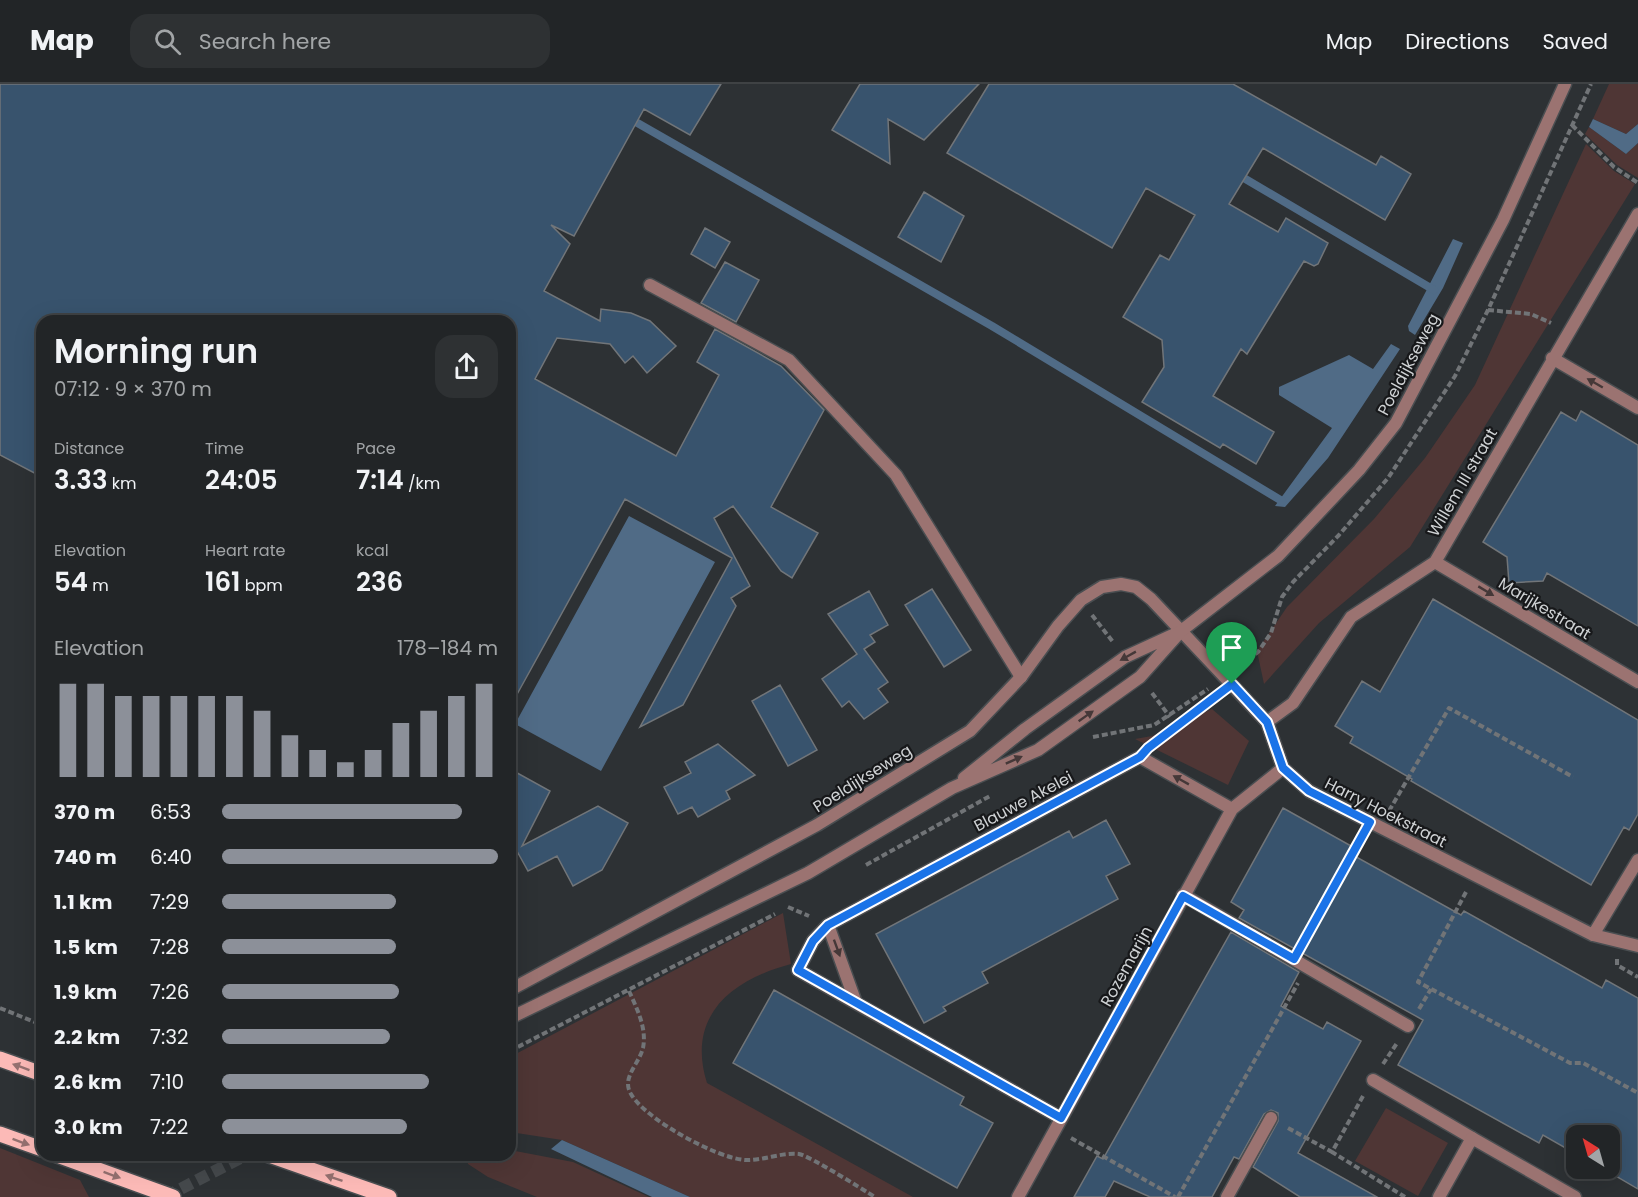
<!DOCTYPE html>
<html lang="en">
<head>
<meta charset="utf-8">
<style>
	:root { --surface:#222527; --page:#2e3133; --text:#f1f3f6; --muted:#a2a5a7; --line:#3f4244; --accent:#8c9099 }
	body { margin:0; font-family:Poppins,sans-serif; background:var(--page); color:var(--text); height:100vh; display:flex; flex-direction:column; font-size:22px; white-space:nowrap }
	* { box-sizing:border-box; margin:0 }
	p { font-size:20px; color:var(--muted) }
	.icon { flex:none; width:33px; height:33px; fill:none; stroke:currentColor; stroke-width:2; stroke-linecap:round; stroke-linejoin:round }
	.map { position:relative; flex:1; overflow:hidden }
	.details { position:absolute; left:36px; top:231px; width:480px; height:846px; display:flex; flex-direction:column; background:var(--surface); border-radius:18px; box-shadow:0 6px 24px #0002,0 0 0 2px var(--line) }
	.details>* { flex:none }
	.needle { width:39px; rotate:323deg }
	.tools { position:absolute; left:1566px; top:1041px; display:grid; gap:12px }
	.tools a { display:grid; place-items:center; width:54px; height:54px; border-radius:12px; background:var(--surface); box-shadow:0 6px 24px #0002,0 0 0 2px var(--line); font-size:30px }
	.pin { position:absolute; display:grid; place-items:center; width:51px; height:51px; color:#fff; margin:-62px -26px; border-radius:50% 50% 50% 0; rotate:-45deg; box-shadow:0 0 6px #0007 }
	.pin .icon { rotate:45deg }
	.round { display:grid; place-items:center; flex:none; width:63px; height:63px; border-radius:18px; background:var(--page) }
	.head { display:flex; align-items:center; justify-content:space-between; height:102px; padding:0 18px }
	h1 { font-size:33px; font-weight:600; line-height:45px }
	.metrics { display:grid; grid-template-columns:repeat(3,1fr); gap:9px; height:102px; padding:6px 18px }
	.metrics div { display:grid; align-content:center }
	.metrics b { font-size:26px; font-weight:600 }
	.metrics small { font-size:16px; font-weight:400 }
	.metrics p { font-size:16px }
	.chart { height:168px; padding:12px 18px }
	.chart p { display:flex; justify-content:space-between }
	.chart svg { width:100%; height:108px; margin-top:6px; stroke:var(--accent); stroke-width:6 }
	ul { padding:0 18px; list-style:none; font-size:20px }
	li { display:grid; grid-template-columns:96px 72px 1fr; align-items:center; height:45px }
	li i { height:15px; border-radius:8px; background:var(--accent) }
	header { display:flex; align-items:center; gap:36px; box-sizing:border-box; height:84px; padding:0 30px; background:var(--surface); border-bottom:2px solid var(--line) }
	header strong { font-size:28px }
	nav { display:flex; gap:33px; margin-inline-start:auto; font-size:21px }
	.search { width:420px; height:54px; background:var(--page); display:flex; align-items:center; gap:15px; box-sizing:border-box; padding:0 21px; border-radius:18px; color:var(--muted); font-size:22px }
	.map>svg:first-child { display:block }
	.green { fill:#4f3635 }
	.water { fill:#506b86 }
	.lines { fill:none; stroke-linecap:round; stroke-linejoin:round }
	.stream { stroke:#506b86; stroke-width:8 }
	.building { fill:#38536d; stroke:#717579; stroke-width:1.5 }
	.tertiary-tunnel { stroke:#45494c; stroke-width:12; stroke-dasharray:12 6; stroke-linecap:butt }
	.service-casing { stroke:#4a4e51; stroke-width:15 }
	.pedestrian-casing { stroke:#4a4e51; stroke-width:15 }
	.minor-casing { stroke:#4a4e51; stroke-width:15 }
	.tertiary-casing { stroke:#4a4e51; stroke-width:15 }
	.primary-casing { stroke:#4a4e51; stroke-width:18 }
	.path { stroke:#717477; stroke-width:4; stroke-dasharray:6 3; stroke-linecap:butt }
	.service { stroke:#9b7371; stroke-width:12 }
	.pedestrian { stroke:#9b7371; stroke-width:12 }
	.minor { stroke:#9b7371; stroke-width:12 }
	.tertiary { stroke:#9b7371; stroke-width:12 }
	.primary { stroke:#fcbab7; stroke-width:15 }
	.oneway { fill:#453838 }
	.oneway2 { fill:#957170 }
	.route-casing { stroke:#fff; stroke-width:12 }
	.route { stroke:#1a73e8; stroke-width:8 }
	.labels { text-anchor:middle; stroke-width:4.5; stroke-linejoin:round; paint-order:stroke }
	.street-label { font-size:16px; fill:#cfd2d4; stroke:#17181a }
</style>
</head>
<body>
<header>
<strong>Map</strong>
<div class="search"><svg class="icon" aria-label="search" viewBox="0 0 24 24"><circle cx="10" cy="10" r="6"/><path d="M15 15l6 6"/></svg>Search here</div>
<nav><a>Map</a><a>Directions</a><a>Saved</a></nav>
</header>
<div class="map">
<svg width="1638" height="1113" viewBox="0 0 1638 1113">
	<rect width="100%" height="100%" fill="#2d3134"/>
	<path class="green" d="M1609,0H1638V40L1626,50L1593,35Z
		M1589,43L1626,70L1638,59V94L1617,81L1585,50Z
		M1586,60L1614,87L1635,100L1410,463L1319,539L1264,600L1257,567L1287,523L1374,435L1425,374L1475,301Z
		M1212,625L1249,657L1228,701L1135,655L1152,652Z
		M783,829L791,880C731,896 686,932 707,999L913,1113H690L562,1056L510,1048V973Z
		M1386,1024L1448,1059L1418,1112L1355,1077Z
		M0,1064L80,1096L89,1113H0Z
		M510,1066L573,1078L649,1113H537L488,1093L468,1080L467,1071H510Z"/>
	<path class="water" d="M1593,35L1626,50L1638,40V59L1626,70L1589,43Z
		M1453,155L1463,159L1443,204L1415,251L1409,247L1408,242Z
		M1391,260L1400,265L1328,374L1285,423L1275,422L1332,344L1279,311V303L1349,271L1373,285Z
		M629,432L715,478L601,687L515,640Z
		M562,1056L690,1113H652L551,1065Z"/>
	<g class="lines">
		<path class="stream" d="M627,33L992,242L1282,417
			M1237,90L1434,206"/>
	</g>
	<path class="building" d="M0,0H721L690,51L644,25L574,152L551,141L570,160L544,207L600,237L601,225L631,229L650,237L676,262L647,289L633,272L625,279L610,260L557,254L535,295L676,372L719,291L697,278L715,245L781,282L824,326L771,423L818,449L792,494L781,487L733,422L714,434L750,502L731,514L736,522L683,621L640,643L732,474L625,415L510,623V237H42V393L0,371Z
		M860,0H979L924,56L888,35L890,80L832,46Z
		M989,0H1233L1376,81L1381,72L1411,90L1385,136L1263,64L1229,120L1278,148L1286,134L1328,159L1318,180L1314,182L1304,177L1247,270L1241,265L1213,312L1274,348L1256,380L1223,360L1220,364L1142,318L1164,283L1162,256L1123,233L1160,171L1169,176L1195,131L1146,104L1112,164L947,69Z
		M924,108L964,132L941,178L898,153Z
		M705,144L730,158L715,184L691,170Z
		M725,178L759,196L736,238L701,219Z
		M1581,327L1638,361V542L1547,489L1543,497L1509,499L1507,473L1483,458L1561,328L1576,337Z
		M932,505L971,566L944,583L905,521Z
		M869,507L888,541L870,551L875,558L864,565L888,598L878,605L888,618L864,635L849,617L842,623L822,595L857,570L828,530Z
		M1433,515L1638,636V730L1629,746L1624,743L1591,801L1411,697L1412,695L1350,659L1353,653L1335,642L1362,597L1380,608Z
		M780,601L817,666L788,682L752,617Z
		M718,660L755,691L726,707L730,715L698,733L692,723L678,730L664,703L691,689L685,678Z
		M510,685L550,707L522,762L598,722L628,739L602,786L573,802L557,772L528,787L518,769L510,785Z
		M1283,724L1353,763L1349,769L1461,831L1464,827L1602,904L1606,896L1638,914V1105L1602,1084H1610V1052H1576V1070L1543,1051L1539,1059L1398,981L1423,936L1239,834L1244,826L1231,818Z
		M1106,736L1130,780L1106,792L1118,815L982,888L988,899L943,923L946,927L924,939L876,850L1069,747L1073,754Z
		M1231,848L1299,888L1281,922L1323,945L1327,938L1361,957L1298,1069L1377,1113H1300L1253,1083L1278,1037V1029L1271,1026L1264,1030L1239,1075L1234,1073L1212,1113H1150L1114,1097L1105,1113H1074L1097,1072L1103,1075Z
		M774,906L964,1013L960,1021L993,1039L957,1104L733,979Z"/>
	<g class="lines">
		<path class="tertiary-tunnel" d="M165,1113L246,1071"/>
		<g class="service-casing">
			<path id="service" d="M650,201L789,276L896,391L1021,593
				M1183,811L1408,942
				M1227,1113L1271,1034"/>
		</g>
		<g class="pedestrian-casing">
			<path id="pedestrian" d="M1373,996L1472,1054"/>
		</g>
		<g class="minor-casing">
			<path id="minor" d="M1552,274L1638,324
				M1435,478L1638,598
				M1267,638L1293,619L1351,533L1435,478L1638,130
				M828,841L813,857L798,886L856,919
				M1593,851L1638,776
				M510,906L817,741L970,647L1021,593L1058,542L1081,516L1102,503L1121,500L1136,503L1151,515L1267,638L1283,684L1309,707L1593,851L1638,862
				M1061,1034L856,919L828,841L1140,673L1232,725
				M1018,1113L1232,725L1283,684
				M1439,1113L1472,1054L1575,1113"/>
		</g>
		<g class="tertiary-casing">
			<path id="tertiary" d="M964,694L1025,645L1125,573L1175,550
				M510,934L808,789L952,704L1038,666L1140,593L1181,547L1278,472L1359,386L1396,339L1503,136L1565,0"/>
		</g>
		<g class="primary-casing">
			<path id="primary" d="M0,975L42,990
				M0,1050L42,1065
				M57,1071L173,1113
				M269,1071L389,1113"/>
		</g>
		<path class="path" d="M1572,41L1614,83L1638,99
			M1488,226L1531,230L1551,239
			M1092,531L1113,558
			M1241,581L1258,568L1271,549L1282,513L1293,498L1339,451L1388,394L1455,292L1488,226L1591,0
			M1152,609L1170,633
			M1093,653L1154,641L1208,605
			M1154,659L1217,611
			M1389,727L1449,624L1573,693
			M866,781L990,712
			M1466,808L1418,898L1570,979H1583L1638,1009
			M788,823L809,832
			M1304,858L1360,754
			M1617,875V881L1638,893
			M629,907C637,925 647,944 643,964C639,980 621,994 631,1010C645,1035 716,1074 745,1076C762,1077 782,1068 799,1070C810,1072 862,1105 875,1113
			M0,924L42,941
			M1419,925L1431,905
			M510,967L775,830
			M1383,980L1397,959
			M1363,1012L1332,1068L1405,1113
			M1288,1044L1332,1068
			M1071,1054L1175,1113
			M1178,1113L1298,899"/>
		<use href="#service" class="service"/>
		<use href="#pedestrian" class="pedestrian"/>
		<use href="#minor" class="minor"/>
		<use href="#tertiary" class="tertiary"/>
		<use href="#primary" class="primary"/>
	</g>
	<defs><path id="oneway-solid" d="M-6-.8H1V-3.2L6.5 0L1 3.2V.8H-6Z" transform="scale(1.5)"/></defs>
	<g class="oneway">
		<use href="#oneway-solid" transform="translate(1595 299) rotate(-150)"/>
		<use href="#oneway-solid" transform="translate(1486 507) rotate(31)"/>
		<use href="#oneway-solid" transform="translate(1128 572) rotate(151)"/>
		<use href="#oneway-solid" transform="translate(1086 632) rotate(-35)"/>
		<use href="#oneway-solid" transform="translate(1014 676) rotate(-24)"/>
		<use href="#oneway-solid" transform="translate(1181 696) rotate(-151)"/>
		<use href="#oneway-solid" transform="translate(837 864) rotate(70)"/>
	</g>
	<g class="oneway2">
		<use href="#oneway-solid" transform="translate(21 983) rotate(-160)"/>
		<use href="#oneway-solid" transform="translate(21 1058) rotate(20)"/>
		<use href="#oneway-solid" transform="translate(112 1091) rotate(20)"/>
		<use href="#oneway-solid" transform="translate(334 1094) rotate(-161)"/>
	</g>
	<g class="lines">
		<g class="route-casing">
			<path id="route" d="M1232,600L1267,638L1283,684L1309,707L1370,738L1294,875L1183,812L1061,1034L798,886L813,857L828,841L1140,673L1148,664Z"/>
		</g>
		<use href="#route" class="route"/>
	</g>
	<g class="labels">
		<g class="street-label">
			<text transform="translate(1408 280) rotate(-62)" y="6">Poeldijkseweg</text>
			<text transform="translate(1462 398) rotate(-60)" y="6">Willem III straat</text>
			<text transform="translate(1545 524) rotate(31)" y="6">Marijkestraat</text>
			<text transform="translate(862 694) rotate(-32)" y="6">Poeldijkseweg</text>
			<text transform="translate(1023 717) rotate(-28)" y="6">Blauwe Akelei</text>
			<text transform="translate(1386 728) rotate(27)" y="6">Harry Hoekstraat</text>
			<text transform="translate(1126 882) rotate(-61)" y="6">Rozemarijn</text>
		</g>
	</g>
</svg>
<div class="tools">
<a><svg class="needle" viewBox="-14 -14 28 28"><path d="M0-13l5 13h-10z" fill="#e53935"/><path d="M0 13l5-13h-10z" fill="#a2a5a7"/></svg></a>
</div>
<div class="pin" style="left:1232px;top:600px;background:#1e9e55"><svg class="icon" aria-label="arrive" viewBox="0 0 24 24"><path d="M6 21V4h12l-3 4 3 4H6"/></svg></div>
<section class="details">
<div class="head"><div><h1>Morning run</h1><p>07:12 · 9 × 370 m</p></div><a class="round"><svg class="icon" aria-label="share" viewBox="0 0 24 24"><path d="M12 15V3M7 8l5-5 5 5M5 13v7h14v-7"/></svg></a></div>
<div class="metrics">
<div><p>Distance</p><b>3.33<small> km</small></b></div>
<div><p>Time</p><b>24:05</b></div>
<div><p>Pace</p><b>7:14<small> /km</small></b></div>
</div>
<div class="metrics">
<div><p>Elevation</p><b>54<small> m</small></b></div>
<div><p>Heart rate</p><b>161<small> bpm</small></b></div>
<div><p>kcal</p><b>236</b></div>
</div>
<div class="chart"><p><span>Elevation</span>178–184 m</p>
<svg viewBox="0 0 160 44" preserveAspectRatio="none"><path d="M5 44V6M15 44V6M25 44V11M35 44V11M45 44V11M55 44V11M65 44V11M75 44V17M85 44V27M95 44V33M105 44V38M115 44V33M125 44V22M135 44V17M145 44V11M155 44V6"/></svg>
</div>
<ul>
<li><b>370 m</b>6:53<i style="width:87%"></i></li>
<li><b>740 m</b>6:40<i style="width:100%"></i></li>
<li><b>1.1 km</b>7:29<i style="width:63%"></i></li>
<li><b>1.5 km</b>7:28<i style="width:63%"></i></li>
<li><b>1.9 km</b>7:26<i style="width:64%"></i></li>
<li><b>2.2 km</b>7:32<i style="width:61%"></i></li>
<li><b>2.6 km</b>7:10<i style="width:75%"></i></li>
<li><b>3.0 km</b>7:22<i style="width:67%"></i></li>
</ul>
</section>
</div>
</body>
</html>
